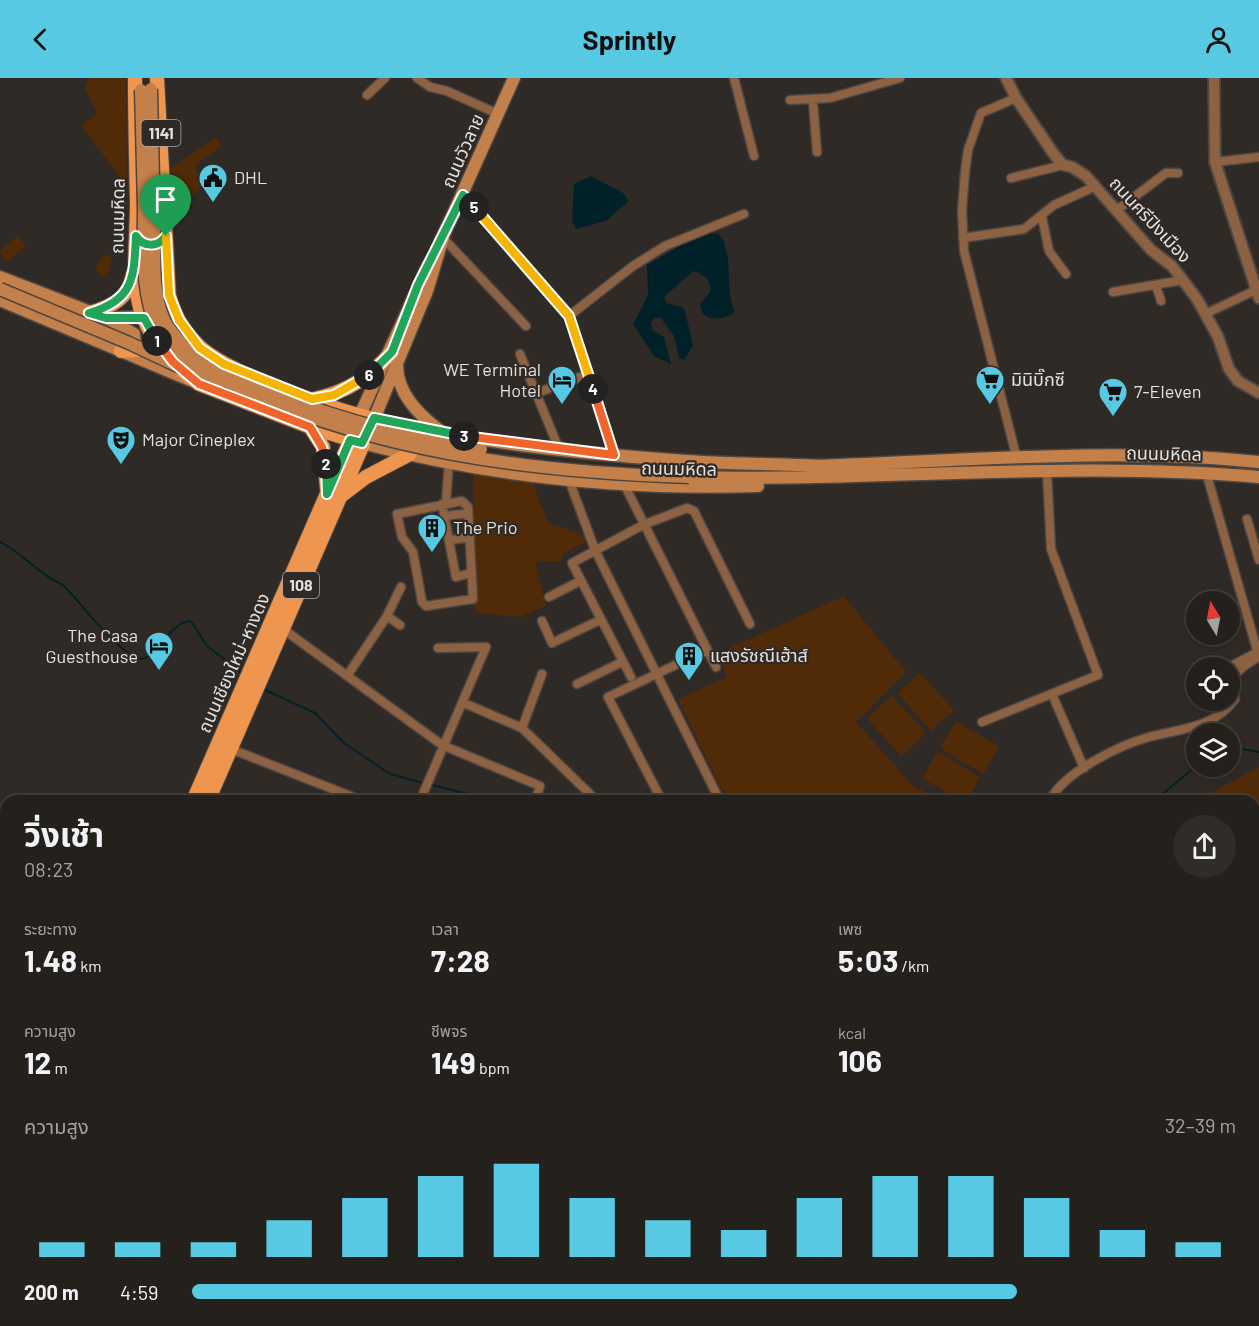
<!DOCTYPE html>
<html lang="th">
<head>
<meta charset="utf-8">
<style>
	:root { --surface:#24201c; --page:#302d29; --text:#f1f3f6; --muted:#a3a3a3; --line:#413e3b; --accent:#57c9e2 }
	body { margin:0; font-family:Barlow,"Noto Sans Thai",sans-serif; background:var(--page); color:var(--text); height:100vh; display:flex; flex-direction:column; font-size:22px; white-space:nowrap }
	* { box-sizing:border-box; margin:0 }
	p { font-size:20px; color:var(--muted) }
	.icon { flex:none; width:33px; height:33px; fill:none; stroke:currentColor; stroke-width:2; stroke-linecap:round; stroke-linejoin:round }
	.map { position:relative; flex:1; overflow:hidden }
	.panel { position:absolute; left:0px; top:717px; width:1260px; height:531px; display:flex; flex-direction:column; background:var(--surface); border-radius:18px 18px 0 0; box-shadow:0 3px 9px #0003,0 0 0 2px var(--line) }
	.panel>* { flex:none }
	.needle { width:39px; rotate:350deg }
	.controls { position:absolute; left:1186px; top:513px; display:grid; gap:12px }
	.controls a { display:grid; place-items:center; width:54px; height:54px; border-radius:50%; background:var(--surface); box-shadow:0 3px 9px #0003,0 0 0 2px var(--line); font-size:30px }
	.pin { position:absolute; display:grid; place-items:center; width:51px; height:51px; color:#fff; margin:-62px -26px; border-radius:50% 50% 50% 0; rotate:-45deg; box-shadow:0 0 6px #0007 }
	.pin .icon { rotate:45deg }
	.km { position:absolute; width:30px; height:30px; margin:-15px; border-radius:50%; background:#222; color:#fff; font-size:16px; line-height:30px; text-align:center }
	.round { display:grid; place-items:center; flex:none; width:63px; height:63px; border-radius:32px; background:var(--page) }
	.overview { display:flex; align-items:center; justify-content:space-between; height:102px; padding:0 24px }
	h1 { font-size:33px; font-weight:700; line-height:45px }
	.figures { display:grid; grid-template-columns:repeat(3,1fr); gap:9px; height:102px; padding:6px 24px }
	.figures div { display:grid; align-content:center }
	.figures b { font-size:30px; font-weight:700 }
	.figures small { font-size:16px; font-weight:400 }
	.figures p { font-size:16px }
	.chart { height:168px; padding:12px 24px }
	.chart p { display:flex; justify-content:space-between }
	.chart svg { width:100%; height:108px; margin-top:6px; stroke:var(--accent); stroke-width:6 }
	ul { padding:0 24px; list-style:none; font-size:20px }
	li { display:grid; grid-template-columns:96px 72px 1fr; align-items:center; height:45px }
	li i { height:15px; border-radius:8px; background:var(--accent) }
	header { display:flex; justify-content:space-between; align-items:center; height:78px; padding:0 24px; background:var(--accent); color:#111; font-size:27px; font-weight:700 }
	.map>svg:first-child { display:block }
	.green { fill:#512b08 }
	.water { fill:#002128 }
	.lines { fill:none; stroke-linecap:round; stroke-linejoin:round }
	.stream { stroke:#002128; stroke-width:2 }
	.minor-casing { stroke:#4d4743; stroke-width:11 }
	.tertiary-casing { stroke:#4d4743; stroke-width:14 }
	.secondary-casing { stroke:#4d4743; stroke-width:15 }
	.primary-casing { stroke:#4d4743; stroke-width:16 }
	.minor { stroke:#8d6242; stroke-width:8 }
	.tertiary { stroke:#8d6242; stroke-width:10 }
	.secondary { stroke:#c4804a; stroke-width:12 }
	.primary { stroke:#ee964f; stroke-width:14 }
	.secondary-bridge-casing { stroke:#4d4743; stroke-width:15; stroke-linecap:butt }
	.secondary-bridge { stroke:#c4804a; stroke-width:12 }
	.split-1-casing { stroke:#fff; stroke-width:12 }
	.split-2-casing { stroke:#fff; stroke-width:12 }
	.split-3-casing { stroke:#fff; stroke-width:12 }
	.split-4-casing { stroke:#fff; stroke-width:12 }
	.split-5-casing { stroke:#fff; stroke-width:12 }
	.split-6-casing { stroke:#fff; stroke-width:12 }
	.split-7-casing { stroke:#fff; stroke-width:12 }
	.split-8-casing { stroke:#fff; stroke-width:12 }
	.split-1 { stroke:#22a559; stroke-width:8 }
	.split-2 { stroke:#f0652b; stroke-width:8 }
	.split-3 { stroke:#22a559; stroke-width:8 }
	.split-4 { stroke:#f0652b; stroke-width:8 }
	.split-5 { stroke:#f5b400; stroke-width:8 }
	.split-6 { stroke:#22a559; stroke-width:8 }
	.split-7 { stroke:#f5b400; stroke-width:8 }
	.split-8 { stroke:#f5b400; stroke-width:8 }
	.labels { text-anchor:middle; stroke-width:4.5; stroke-linejoin:round; paint-order:stroke }
	.shield { fill:#302a26; stroke:#aea9a7; stroke-width:1.5 }
	.shield-label { font-size:16px; font-weight:bold; fill:#e4e0de }
	.street-label { font-size:18px; fill:#e4e0de; stroke:#302a26 }
	.poi-label { font-size:18px; fill:#e4e0de; stroke:#302a26; text-anchor:start }
</style>
</head>
<body>
<header><svg class="icon" aria-label="back" viewBox="0 0 24 24"><path d="M15 5l-7 7 7 7"/></svg>Sprintly<svg class="icon" aria-label="person" viewBox="0 0 24 24"><circle cx="12" cy="8" r="4"/><path d="M4 21q1-7 8-7t8 7"/></svg></header>
<div class="map">
<svg width="1259" height="1248" viewBox="0 0 1259 1248">
	<rect width="100%" height="100%" fill="#302a26"/>
	<path class="green" d="M89,0H126L127,109L81,47L98,35L85,12Z
		M216,59L222,68L196,86L197,102L203,108L171,134L170,91Z
		M18,158L26,168L6,184L0,173Z
		M106,176L111,179L110,191L102,200L96,192L97,186Z
		M473,394L532,402L548,445L584,457L585,464L563,476L561,483L535,484L546,528L519,539L475,534Z
		M844,518L906,594L856,644L912,707L942,723H727L678,621L727,599L717,576Z
		M920,595L954,632L931,653L897,615Z
		M892,618L926,655L901,678L867,640Z
		M956,643L999,669L983,696L940,670Z
		M938,674L980,699L966,723H961L922,700Z
		M1259,689V1154L1254,1152V723H1195Z
		M1254,1219L1259,1220V1248H1167L1166,1242H1254Z"/>
	<path class="water" d="M591,98L625,116L628,124L606,143L576,151L572,143L574,106Z
		M711,155L719,156C735,178 724,207 734,232L733,236C719,242 702,245 700,226L710,214C711,201 704,196 693,193L664,219L666,225L682,229L685,233L693,268L684,282L679,280L674,258L661,240H654L651,245L652,252L664,259L671,286L654,278L633,246L648,217L647,187L687,164Z"/>
	<g class="lines">
		<path class="stream" d="M0,464C23,475 39,497 63,507C84,528 110,566 136,580C141,582 144,581 149,578C160,569 176,542 191,543L207,568L242,595
			M263,611L315,635L344,665L390,696L424,705
			M1230,669L1259,674
			M429,706L494,723
			M1107,723H1123
			M1138,723L1159,719L1197,687
			M577,1242L579,1248
			M1011,1248L1012,1242"/>
		<g class="minor-casing">
			<path id="minor" d="M417,0L430,9L447,13L498,36
				M734,0L754,78
				M367,17L385,0
				M1016,20L981,35L968,72L965,94L962,132L964,173L1017,381
				M790,22L830,20L900,0
				M813,23L817,74
				M1215,84L1259,79
				M1011,100L1063,87
				M463,117L569,238L614,377
				M1117,132L1166,95H1178
				M1042,139L1049,173L1066,196
				M443,160L526,248
				M963,160L1024,151L1054,127L1096,108
				M1156,207L1161,223
				M1113,214L1183,202
				M1205,236L1256,212
				M569,238L633,188L665,168L744,136
				M520,276L559,371
				M537,315L588,296
				M1206,394L1259,579
				M569,402L595,472L720,723
				M625,408L716,589
				M462,423L468,429L473,521L426,528L422,524L413,474L402,459L397,436Z
				M446,425L449,383
				M442,426L456,499L471,495
				M445,438L462,436
				M1247,441L1259,482
				M451,462L470,459
				M549,519L580,503
				M387,538L400,547
				M542,543L552,565L600,542
				M283,551L442,667L540,708L535,723
				M1233,587L1254,576
				M347,598L387,538L401,509
				M631,599L572,485L643,447L687,430L694,433L750,546
				M577,606L622,584
				M1052,616L1084,690
				M464,625L522,650L597,723
				M982,644L1098,597L1051,471L1047,394
				M522,650L542,596
				M231,671L363,723
				M420,723L486,569L438,570
				M662,723L608,619L707,572
				M1050,723C1062,695 1120,667 1149,659C1179,651 1215,650 1235,621C1232,593 1235,594 1258,579
				M0,1088L6,1090
				M302,1242L325,1243
				M377,1242L378,1248
				M546,1242L547,1248
				M605,1242L606,1248
				M652,1242L653,1248
				M741,1242L742,1248
				M796,1242L797,1248
				M923,1242L927,1248
				M1077,1242L1083,1248
				M0,1247L3,1248
				M62,1248V1242
				M288,1248V1242
				M342,1248L361,1242
				M681,1248L712,1242"/>
		</g>
		<g class="tertiary-casing">
			<path id="tertiary" d="M1006,0L1016,20L1053,75L1063,87L1072,89L1086,98L1151,172L1172,188L1197,221L1218,259L1229,291L1238,303L1259,315
				M1214,0L1215,84L1259,220"/>
		</g>
		<g class="secondary-casing">
			<path id="secondary" d="M443,160L427,213L374,341C481,366 593,377 703,384C743,386 782,386 822,388
				M440,165L514,0
				M0,199L106,240L153,239
				M0,222L190,302
				M110,242L134,256L135,267L129,274
				M397,287C397,315 418,336 439,352
				M360,337L429,186
				M362,365C490,399 625,412 758,408
				M814,388C961,383 1111,369 1259,384
				M689,399C879,404 1070,382 1259,399"/>
		</g>
		<g class="primary-casing">
			<path id="primary" d="M135,0C135,42 136,83 137,125C137,162 130,204 143,239C154,266 176,289 199,306L310,349L362,365
				M157,0L169,217C174,237 184,254 199,268C229,296 332,331 374,341L208,723
				M89,235C111,229 129,221 133,196
				M121,273L149,271
				M314,321C348,314 369,299 392,274
				M310,349L323,369L327,411
				M341,418L366,399L410,376
				M193,723L353,356
				M0,1168L6,1154
				M0,1212L6,1198"/>
		</g>
		<use href="#minor" class="minor"/>
		<use href="#tertiary" class="tertiary"/>
		<use href="#secondary" class="secondary"/>
		<use href="#primary" class="primary"/>
		<g class="secondary-bridge-casing">
			<path id="secondary-bridge" d="M151,11C152,57 153,102 154,148C155,178 151,213 164,242C195,308 411,363 481,371
				M141,12C142,51 143,90 144,129C144,170 140,216 159,254C173,279 200,289 224,302C366,374 532,394 689,399
				M0,211L129,265L218,307"/>
		</g>
		<use href="#secondary-bridge" class="secondary-bridge"/>
	</g>
	<g class="lines">
		<g class="split-1-casing">
			<path id="split-1" d="M157,263L144,240H106L89,235C134,222 134,200 136,158C143,169 158,170 166,158"/>
		</g>
		<g class="split-2-casing">
			<path id="split-2" d="M157,263L173,284L199,306L310,349L322,369L326,386"/>
		</g>
		<g class="split-3-casing">
			<path id="split-3" d="M326,386L327,416L350,362L362,365L374,340L464,358"/>
		</g>
		<g class="split-4-casing">
			<path id="split-4" d="M464,358L614,377L593,311"/>
		</g>
		<g class="split-5-casing">
			<path id="split-5" d="M474,129L569,238L593,311"/>
		</g>
		<g class="split-6-casing">
			<path id="split-6" d="M369,297L392,274L418,207L463,117L474,129"/>
		</g>
		<g class="split-7-casing">
			<path id="split-7" d="M179,242L200,270L224,286L312,321L334,317L369,297"/>
		</g>
		<g class="split-8-casing">
			<path id="split-8" d="M166,158L169,217L179,242"/>
		</g>
		<use href="#split-1" class="split-1"/>
		<use href="#split-2" class="split-2"/>
		<use href="#split-3" class="split-3"/>
		<use href="#split-4" class="split-4"/>
		<use href="#split-5" class="split-5"/>
		<use href="#split-6" class="split-6"/>
		<use href="#split-7" class="split-7"/>
		<use href="#split-8" class="split-8"/>
	</g>
	<defs>
		<g id="civic-pin" transform="scale(1.5)"><path d="M0 17L-7.5 6A9.5 9.5 0 1 1 7.5 6Z" fill="#57c9e2" stroke="#302a26"/><path d="M-.6-6.5H3V-4.5H.6V-3L4-1V1h2V6H-6V1h2V-1L-.6-3ZM-1.2 2.5V6h2.4V2.5Z" fill="#111"/></g>
		<g id="hotel-pin" transform="scale(1.5)"><path d="M0 17L-7.5 6A9.5 9.5 0 1 1 7.5 6Z" fill="#57c9e2" stroke="#302a26"/><path d="M-6-4.5h1.5V1H6V5H4.5V3h-9V5H-6ZM-4 0a1.8 1.8 0 1 1 3.6 0ZM.5 0V-2.5h3Q6-2.5 6 0Z" fill="#111"/></g>
		<g id="supermarket-pin" transform="scale(1.5)"><path d="M0 17L-7.5 6A9.5 9.5 0 1 1 7.5 6Z" fill="#57c9e2" stroke="#302a26"/><path d="M-6-5.5h2.5l.6 2H6L4.5 2H-2.5L-4.4-4H-6ZM-1.5 3.2a1.3 1.3 0 1 0 .1 0ZM3 3.2a1.3 1.3 0 1 0 .1 0Z" fill="#111"/></g>
		<g id="theatre-pin" transform="scale(1.5)"><path d="M0 17L-7.5 6A9.5 9.5 0 1 1 7.5 6Z" fill="#57c9e2" stroke="#302a26"/><path d="M-5-5.5Q0-4 5-5.5V0Q5 5 0 6Q-5 5-5 0ZM-3.3-2.5H-1v1.5H-3.3ZM1-2.5H3.3v1.5H1ZM-2.8 1Q0 5.5 2.8 1Z" fill="#111"/></g>
		<g id="building-pin" transform="scale(1.5)"><path d="M0 17L-7.5 6A9.5 9.5 0 1 1 7.5 6Z" fill="#57c9e2" stroke="#302a26"/><path d="M-4-6H4V6H1V3H-1V6H-4ZM-2.5-4.3h1.7v1.8h-1.7ZM.8-4.3h1.7v1.8H.8ZM-2.5-1h1.7V.8h-1.7ZM.8-1h1.7V.8H.8Z" fill="#111"/></g>
	</defs>
	<g fill-rule="evenodd">
		<use href="#civic-pin" x="213" y="100"/>
		<use href="#hotel-pin" x="562" y="302"/>
		<use href="#supermarket-pin" x="990" y="302"/>
		<use href="#supermarket-pin" x="1113" y="314"/>
		<use href="#theatre-pin" x="121" y="362"/>
		<use href="#building-pin" x="432" y="450"/>
		<use href="#hotel-pin" x="159" y="568"/>
		<use href="#building-pin" x="689" y="578"/>
	</g>
	<g class="labels">
		<g class="shield">
			<rect x="141.5" y="42" width="39" height="26" rx="4.5"/>
			<rect x="283" y="494" width="36" height="26" rx="4.5"/>
		</g>
		<g class="shield-label">
			<text x="161" y="61">1141</text>
			<text x="301" y="513">108</text>
		</g>
		<g class="street-label">
			<text transform="translate(463 73) rotate(-66)" y="6">ถนนวัวลาย</text>
			<text transform="translate(118 138) rotate(-89)" y="6">ถนนมหิดล</text>
			<text transform="translate(1150 142) rotate(47)" y="6">ถนนศรีปิงเมือง</text>
			<text transform="translate(1164 376) rotate(1)" y="6">ถนนมหิดล</text>
			<text transform="translate(679 391) rotate(1)" y="6">ถนนมหิดล</text>
			<text transform="translate(234 585) rotate(-66)" y="6">ถนนเชียงใหม่-หางดง</text>
		</g>
		<g class="poi-label">
			<text x="234" y="106">DHL</text>
			<text x="541" y="298" text-anchor="end">WE Terminal<tspan x="541" dy="21">Hotel</tspan></text>
			<text x="1011" y="308">มินิบิ๊กซี</text>
			<text x="1134" y="320">7-Eleven</text>
			<text x="142" y="368">Major Cineplex</text>
			<text x="453" y="456">The Prio</text>
			<text x="138" y="564" text-anchor="end">The Casa<tspan x="138" dy="21">Guesthouse</tspan></text>
			<text x="710" y="584">แสงรัชณีเฮ้าส์</text>
		</g>
	</g>
</svg>
<div class="controls">
<a><svg class="needle" viewBox="-14 -14 28 28"><path d="M0-13l5 13h-10z" fill="#e53935"/><path d="M0 13l5-13h-10z" fill="#a3a3a3"/></svg></a>
<a><svg class="icon" aria-label="locate" viewBox="0 0 24 24"><circle cx="12" cy="12" r="6"/><path d="M12 2v4M12 18v4M2 12h4M18 12h4"/></svg></a>
<a><svg class="icon" aria-label="layers" viewBox="0 0 24 24"><path d="M12 4l9 5-9 5-9-5zM3 14l9 5 9-5"/></svg></a>
</div>
<div class="pin" style="left:166px;top:158px;background:#1e9e55"><svg class="icon" aria-label="arrive" viewBox="0 0 24 24"><path d="M6 21V4h12l-3 4 3 4H6"/></svg></div>
<b class="km" style="left:157px;top:263px">1</b>
<b class="km" style="left:326px;top:386px">2</b>
<b class="km" style="left:464px;top:358px">3</b>
<b class="km" style="left:593px;top:311px">4</b>
<b class="km" style="left:474px;top:129px">5</b>
<b class="km" style="left:369px;top:297px">6</b>
<section class="panel">
<div class="overview"><div><h1>วิ่งเช้า</h1><p>08:23</p></div><a class="round"><svg class="icon" aria-label="share" viewBox="0 0 24 24"><path d="M12 15V3M7 8l5-5 5 5M5 13v7h14v-7"/></svg></a></div>
<div class="figures">
<div><p>ระยะทาง</p><b>1.48<small> km</small></b></div>
<div><p>เวลา</p><b>7:28</b></div>
<div><p>เพซ</p><b>5:03<small> /km</small></b></div>
</div>
<div class="figures">
<div><p>ความสูง</p><b>12<small> m</small></b></div>
<div><p>ชีพจร</p><b>149<small> bpm</small></b></div>
<div><p>kcal</p><b>106</b></div>
</div>
<div class="chart"><p><span>ความสูง</span>32–39 m</p>
<svg viewBox="0 0 160 44" preserveAspectRatio="none"><path d="M5 44V38M15 44V38M25 44V38M35 44V29M45 44V20M55 44V11M65 44V6M75 44V20M85 44V29M95 44V33M105 44V20M115 44V11M125 44V11M135 44V20M145 44V33M155 44V38"/></svg>
</div>
<ul>
<li><b>200 m</b>4:59<i style="width:79%"></i></li>
</ul>
</section>
</div>
</body>
</html>
